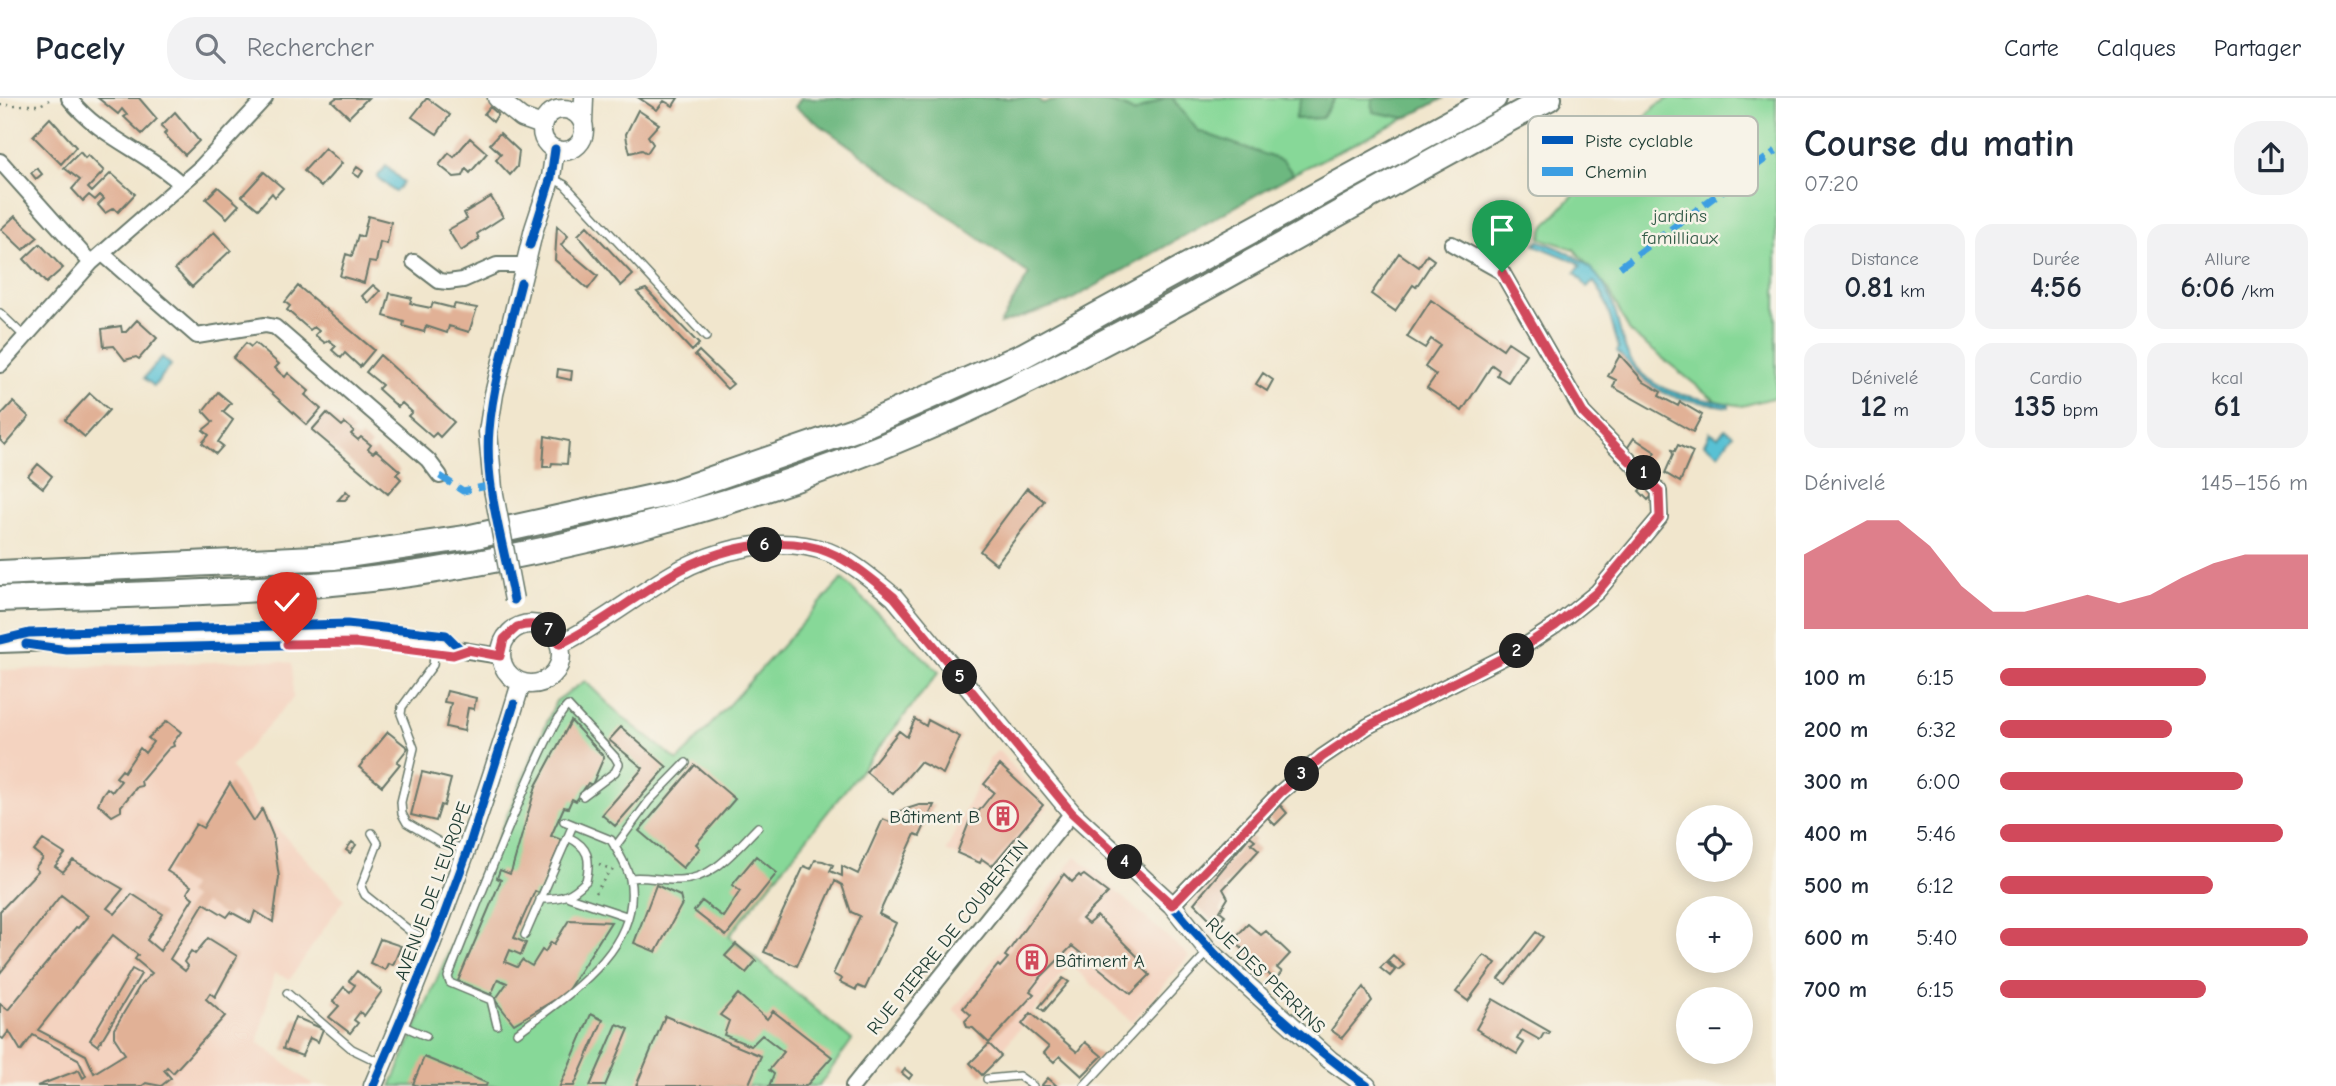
<!DOCTYPE html>
<html lang="fr">
<head>
<meta charset="utf-8">
<style>
	:root { --surface:#fff; --page:#f2f2f3; --text:#1f2937; --muted:#747a83; --line:#e0e1e3; --accent:#d1495b }
	body { margin:0; font-family:"Comic Neue",sans-serif; background:var(--page); color:var(--text); height:100vh; display:flex; flex-direction:column; font-size:26px; white-space:nowrap }
	* { box-sizing:border-box; margin:0 }
	p { font-size:23px; color:var(--muted) }
	.icon { flex:none; width:38px; height:38px; fill:none; stroke:currentColor; stroke-width:2; stroke-linecap:round; stroke-linejoin:round }
	.map { position:relative; flex:1; overflow:hidden }
	.panel { display:flex; flex-direction:column; background:var(--surface); width:560px }
	.panel>* { flex:none }
	.buttons { position:absolute; left:1676px; top:707px; display:grid; gap:14px }
	.buttons a { display:grid; place-items:center; width:77px; height:77px; border-radius:50%; background:var(--surface); box-shadow:0 4px 18px #0003; font-size:35px }
	.pin { position:absolute; display:grid; place-items:center; width:60px; height:60px; color:#fff; margin:-72px -30px; border-radius:50% 50% 50% 0; rotate:-45deg; box-shadow:0 0 7px #0007 }
	.pin .icon { rotate:45deg }
	.km { position:absolute; width:35px; height:35px; margin:-18px; border-radius:50%; background:#222; color:#fff; font-size:19px; line-height:35px; text-align:center }
	.round { display:grid; place-items:center; flex:none; width:74px; height:74px; border-radius:28px; background:var(--page) }
	.headline { display:flex; align-items:center; justify-content:space-between; height:119px; padding:0 28px }
	h1 { font-size:38px; font-weight:800; line-height:52px }
	.stats { display:grid; grid-template-columns:repeat(3,1fr); gap:10px; height:119px; padding:7px 28px }
	.stats div { display:grid; align-content:center; border-radius:18px; background:var(--page); text-align:center }
	.stats b { font-size:30px; font-weight:800 }
	.stats small { font-size:19px; font-weight:400 }
	.stats p { font-size:19px }
	.chart { height:196px; padding:14px 28px }
	.chart p { display:flex; justify-content:space-between }
	.chart svg { width:100%; height:126px; margin-top:7px; fill:var(--accent); opacity:.7 }
	ul { padding:0 28px; list-style:none; font-size:23px }
	li { display:grid; grid-template-columns:112px 84px 1fr; align-items:center; height:52px }
	li i { height:18px; border-radius:9px; background:var(--accent) }
	header { display:flex; align-items:center; gap:42px; box-sizing:border-box; height:98px; padding:0 35px; background:var(--surface); border-bottom:2px solid var(--line) }
	header strong { font-size:33px }
	nav { display:flex; gap:38px; margin-inline-start:auto; font-size:24px }
	.search { width:490px; height:63px; background:var(--page); display:flex; align-items:center; gap:18px; box-sizing:border-box; padding:0 24px; border-radius:28px; color:var(--muted); font-size:26px }
	main { display:flex; flex:1; min-height:0 }
	.map>svg:first-child { display:block }
	.built { fill:#f4d3c0 }
	.green { fill:#87d898; stroke:#538a66; stroke-width:2 }
	.forest { fill:#6db880; stroke:#467a5a; stroke-width:2 }
	.water { fill:#58c1d4; stroke:#3c7f84; stroke-width:2 }
	.building { fill:#e1b196; fill-rule:evenodd }
	.lines { fill:none; stroke-linecap:round; stroke-linejoin:round }
	.service-casing { stroke:#68786a; stroke-width:10 }
	.minor-casing { stroke:#68786a; stroke-width:18 }
	.tertiary-casing { stroke:#68786a; stroke-width:21 }
	.trunk-casing { stroke:#68786a; stroke-width:28 }
	.path { stroke:#68786a; stroke-width:2.5; stroke-dasharray:2 5; stroke-linecap:butt }
	.service { stroke:#fff; stroke-width:7 }
	.minor { stroke:#fff; stroke-width:14 }
	.tertiary { stroke:#fff; stroke-width:18 }
	.trunk { stroke:#fff; stroke-width:24 }
	.tertiary-bridge-casing { stroke:#68786a; stroke-width:21; stroke-linecap:butt }
	.tertiary-bridge { stroke:#fff; stroke-width:18 }
	.quiet { stroke:#3c9ee2; stroke-width:7; stroke-dasharray:14 7; stroke-linecap:butt }
	.cycleway-casing { stroke:#f7f3e8; stroke-width:13 }
	.cycleway { stroke:#0057b8; stroke-width:9 }
	.route-casing { stroke:#fff; stroke-width:14 }
	.route { stroke:#d1495b; stroke-width:9 }
	.labels { text-anchor:middle; stroke-width:5; stroke-linejoin:round; paint-order:stroke }
	.park-label { font-size:19px; fill:#345c48; stroke:#f7f3e8 }
	.poi-label { font-size:19px; fill:#1f3d34; stroke:#f7f3e8; text-anchor:end }
	.street-label { font-size:19px; fill:#1f3d34; stroke:#f7f3e8 }
	.key { fill:#f7f3e8; stroke:#b6bcb2; stroke-width:2 }
	.key-label { font-size:19px; fill:#1f3d34 }
</style>
</head>
<body>
<header>
<strong>Pacely</strong>
<div class="search"><svg class="icon" aria-label="search" viewBox="0 0 24 24"><circle cx="10" cy="10" r="6"/><path d="M15 15l6 6"/></svg>Rechercher</div>
<nav><a>Carte</a><a>Calques</a><a>Partager</a></nav>
</header>
<main>
<div class="map">
<svg width="1776" height="988" viewBox="0 0 1776 988">
	<rect width="100%" height="100%" fill="#f7f3e8"/>
	<filter id="ink" filterUnits="userSpaceOnUse"><feTurbulence type="fractalNoise" baseFrequency=".0143" numOctaves="2"/><feDisplacementMap in="SourceGraphic" scale="14" xChannelSelector="R" yChannelSelector="G"/><feConvolveMatrix kernelMatrix="1 2 1 2 8 2 1 2 1" color-interpolation-filters="sRGB"/></filter>
	<filter id="wash" filterUnits="userSpaceOnUse"><feTurbulence type="fractalNoise" baseFrequency=".00686" numOctaves="4" result="noise"/><feDisplacementMap in="SourceGraphic" scale="28" xChannelSelector="R" yChannelSelector="G"/><feGaussianBlur stdDeviation="1.57" result="paint"/><feColorMatrix in="noise" values="0 0 0 0 0 0 0 0 0 0 0 0 0 0 0 0 0 1.4 0 .05"/><feComposite in="paint" operator="in"/></filter>
	<g filter="url(#wash)">
		<rect width="100%" height="100%" fill="#f1e6cd"/>
		<path class="built" d="M264,562L292,565L293,600L231,669L256,708L344,801L290,881L274,875L258,944L314,988H0V572Z
			M998,652L1048,709L991,774L946,753L990,660Z
			M1076,758L1189,858L1132,924L1070,866L1000,955L953,912Z"/>
		<path class="green" d="M1096,0H1164L1134,15C1121,5 1109,8 1096,0Z
			M1172,0H1301L1296,21L1322,20L1335,0H1372L1373,14L1406,20L1293,76L1283,63L1198,33Z
			M1670,0H1776V299L1742,308L1716,303L1630,234L1609,192L1574,151L1540,140L1545,128L1656,7Z
			M842,481L939,574L729,838L852,942L819,988H391L556,603L585,583L621,618L678,663Z"/>
		<path class="forest" d="M801,0H1037L1042,5C1064,0 1115,0 1134,15L1164,0H1172L1198,33L1283,63L1293,76L1067,204L1000,226L1029,176L795,9Z
			M1301,0H1335L1322,20L1295,21Z
			M1372,0H1444L1406,20L1373,14Z"/>
		<path class="water" d="M386,68L403,84L395,94L377,79Z
			M1539,143C1577,155 1604,173 1615,213C1622,239 1624,263 1647,280C1669,298 1702,300 1729,306V309C1670,299 1656,301 1617,253L1619,250L1604,199L1594,184L1587,189L1575,174L1581,168L1577,164L1535,147Z
			M162,259L171,267L154,288L144,280Z
			M1725,331L1733,336L1719,356L1704,346L1710,334L1718,339Z"/>
		<g id="blocks">
			<path class="building" d="M98,0H139L157,21L142,36L124,19L127,17L122,11L118,16Z
				M336,0H368L349,19L332,3Z
				M427,0L450,17L437,36L412,19Z
				M639,0H678L673,8L664,3L657,12Z
				M490,9L498,16L493,24L484,16Z
				M638,12L659,26L648,38L653,46L647,55L642,52L630,55L627,43L626,36Z
				M175,14L199,43L185,57L164,36L167,33L161,28Z
				M50,20L76,49L61,66L33,38Z
				M500,35L519,53L517,69L510,77L496,62L501,56L490,46Z
				M470,40L487,55L470,75L466,71L463,78L454,79L439,67L449,55L454,59Z
				M325,50L342,65L321,89L304,73Z
				M80,54L85,60L88,57L104,73L88,90L92,94L111,75L135,96L118,114L114,110L105,115L98,107L104,101L100,97L95,102L89,97L83,103L72,91L80,82L64,70Z
				M357,69L363,73L359,79L353,75Z
				M37,70L42,76L36,81L31,75Z
				M264,74L283,90L275,99L272,95L258,111L242,98Z
				M218,89L239,107L227,120L206,101Z
				M491,99L503,119L477,136L479,141L461,153L448,132L467,121L464,115Z
				M15,118L38,139L23,152L1,131Z
				M368,118L391,124L387,146L380,144L376,165L369,164L364,185L340,178L346,156L352,158L358,137L363,139Z
				M557,128L568,138L561,147L598,178L588,191L555,162Z
				M587,128L633,177L621,188L578,137Z
				M214,134L231,152L192,189L175,171Z
				M40,146L63,170L46,185L24,161Z
				M1399,155L1419,169L1427,157L1434,162L1416,189L1413,187L1395,213L1371,196Z
				M373,187L380,193L369,205L362,198Z
				M298,188L374,252L360,269L345,255L341,260L332,252L336,248L329,242L325,245L315,237L319,233L314,229L310,232L287,212L290,208L285,204Z
				M646,191L699,246L692,253L637,194Z
				M390,195L412,200L410,205L416,207L431,210L433,205L453,210L455,206L477,210L469,234L449,228L447,235L426,228L424,234L403,228L404,224L384,218Z
				M1431,202L1503,251L1508,244L1526,256L1508,284L1497,277L1499,272L1492,267L1462,313L1427,290L1436,277L1425,269L1440,247L1431,241L1425,250L1407,239Z
				M137,222L157,240L139,261L136,259L125,262L114,248L104,249L102,231L121,228L122,234H126Z
				M246,245L251,249L255,245L279,266L275,270L280,275L285,279L288,275L309,293L305,297L321,311L307,327L233,260Z
				M699,253L733,286L727,291L695,257Z
				M380,257L454,324L440,339L436,335L432,339L408,318L412,314L402,305L398,309L378,291L382,287L366,274Z
				M1620,257L1644,284L1661,294L1659,298L1678,308L1680,304L1702,317L1693,334L1613,289L1616,282L1608,278Z
				M558,271L572,273L571,282L557,279Z
				M1263,275L1273,282L1267,293L1256,286Z
				M218,294L231,305L223,314L233,322L218,344L223,348L216,356L202,345L209,337L203,332L213,324L203,313Z
				M90,295L109,312L85,339L65,322Z
				M13,304L29,319L5,347L0,342V318Z
				M327,315L342,328L345,325L354,333L351,336L358,342L361,339L371,347L368,351L373,355L376,352L400,373L396,376L401,381L388,396L312,332Z
				M545,338L569,343L567,366L552,365L551,369H543Z
				M1634,340L1655,354L1646,367L1626,352Z
				M1678,347L1693,354L1680,384L1665,375L1673,357L1672,352L1675,353Z
				M38,366L52,378L43,390L28,378Z
				M1644,387L1654,396L1648,402L1639,393Z
				M1027,390L1044,403L996,466L980,453Z
				M346,393L350,397L345,402H338Z
				M447,593L476,600L474,611L468,610L464,633L446,629L451,605L444,604Z
				M915,621L926,628L928,622L960,639L943,676L920,664L893,696L866,674L899,633L907,639Z
				M167,623L181,634L173,645L174,648L169,650L141,683L142,688L137,689L121,708V713L112,718L98,706L102,697L107,690L112,694L121,683L116,679L122,672L124,674L140,650L145,655L153,644L148,640Z
				M571,623L604,659L592,687L588,685L576,703L572,701L568,710L564,709L551,738L562,742L539,795L535,793L514,840L526,845L521,857L510,852L505,864L517,869L522,862L532,868L542,852L545,854L551,844L554,846L569,822L611,824L566,895L514,926L495,902L507,885L498,881L491,897L458,883L501,782L497,780L500,772L510,776L512,771L536,688Z
				M621,629L667,669L615,728L602,717L643,670L609,642Z
				M388,634L408,650L397,664L400,666L382,688L359,669Z
				M695,667L735,701L696,746L700,750L683,770L639,733Z
				M1000,667L1043,707L992,768L982,761L980,765L957,755L974,712L978,714L994,694L984,686Z
				M422,674L451,681L444,708L441,707L436,723L411,717Z
				M230,685L254,723L262,711L273,738L279,779L273,824L255,813L251,825L231,814L227,819L204,805L170,861L185,873L188,869L184,864L191,853L195,856L208,840L237,858L215,899L210,895L206,901L225,918L173,975L167,969L164,972L171,980L161,988L146,985L142,988H37L79,972L83,980L86,978L78,961L33,937L21,953L9,933L3,941L0,939V906L8,912L76,829L78,830L88,818L61,797L0,875V813L38,773L35,770L43,760L34,753L43,742L65,756L55,768L63,774L73,762L123,791L107,810L115,816L132,796L163,816L147,842L160,853L193,800L187,795L191,788L167,773L196,726L203,730ZM113,837L138,857L135,861L152,875L141,886L114,931V939L125,956L94,975L86,957L38,932Z
				M919,707H934L920,738L915,736L879,816L896,825L865,891L858,888L856,892L840,884L842,881L833,876L860,818L851,814L842,787L835,783L797,868L764,854L804,768L811,771L815,762L823,763L833,767L830,773L842,778V768L858,776L883,721L892,725L897,714Z
				M1280,707L1287,715L1275,727L1268,720Z
				M1250,738L1255,742L1251,745L1259,752L1223,791L1228,800L1220,813L1225,817L1216,827L1194,805Z
				M352,744L356,747L350,755L346,752Z
				M756,758L777,775L726,838L694,813L702,803L723,819L740,793L732,787Z
				M1064,776L1072,784L1079,777L1081,779L1084,777L1108,795L1082,821L1088,826L1097,818L1140,861L1137,864L1150,877L1131,896L1072,848L1041,879L1030,893L1034,896L989,945L973,930L967,929L965,923L971,917L963,910L998,867L1000,869L1008,860L1005,858Z
				M656,787L680,798L682,806L656,854L634,845Z
				M1248,826L1261,837L1266,833L1290,856L1277,870L1282,874L1275,882L1233,842Z
				M1536,834L1543,839L1506,886L1499,881Z
				M380,841L401,848L393,867L388,865L385,872L370,865Z
				M736,846L756,863L746,875L725,858Z
				M1393,857L1404,867L1398,872L1387,863Z
				M1484,857L1496,865L1468,903L1456,894Z
				M1386,864L1395,872L1390,878L1380,870Z
				M132,871L141,876L98,948L90,942Z
				M357,873L382,893L364,918L360,914L354,922L358,925L350,935L329,919L339,908L333,903L344,889L350,894L355,887L349,883Z
				M1063,880L1069,884L1044,913L1039,909Z
				M1364,889L1372,903L1342,940L1331,932Z
				M738,896L767,921L773,913L832,959L806,988H769L774,976L769,972L784,954L762,937L751,948L724,937L729,923L720,917Z
				M1493,901L1550,934L1549,936L1544,935L1540,942L1522,932L1517,941L1524,945L1517,956L1476,931Z
				M1031,915L1077,954L1085,944L1102,958L1082,978L1060,958L1054,964L1044,955L1049,949L1022,926Z
				M591,916L603,922L574,988H560Z
				M665,918L761,958L748,988H636Z
				M295,919L323,931L318,944L310,940L302,958L283,951Z
				M617,926L629,931L605,988H590Z
				M989,946L1001,958L982,977L970,965Z
				M424,959L487,985L486,988H418L413,986Z
				M905,971L912,977L909,981L902,975Z
				M1048,980L1057,988H1041Z"/>
		</g>
	</g>
	<g filter="url(#ink)">
		<use href="#blocks" fill-opacity="0" stroke="#68786a" stroke-width="2"/>
		<g class="lines">
			<g class="service-casing">
				<path id="service" d="M552,80L565,87L706,239
					M0,215L25,239
					M435,548L433,567L402,609L401,616L414,650L401,704L402,716L407,725L441,745L465,751
					M372,735L378,745L361,789L365,797L410,833L430,843
					M615,749L649,703L686,665
					M630,780C647,778 662,783 679,782C713,782 736,751 758,729
					M569,799L626,818
					M540,801C562,801 571,798 586,783C591,761 589,749 568,739
					M525,837L573,727
					M287,895L352,951L381,965
					M401,927L426,938
					M497,927L491,902L450,885L448,879C463,843 549,618 568,608L615,659L619,666L615,674L583,698
					M517,935C563,900 643,852 630,781C627,768 618,754 611,742L564,723
					M987,981L1019,978L1033,988
					M1084,988L1209,853"/>
			</g>
			<g class="minor-casing">
				<path id="minor" d="M69,0C100,40 146,53 181,86
					M0,63L91,165
					M103,156L197,238L265,227L275,229L428,362L440,378
					M414,164L439,183L448,184L463,182L497,167H526
					M0,267L91,165L201,69L265,0
					M0,547L356,535L500,558
					M1172,807L1281,694L1322,659L1368,628L1520,551L1555,528L1597,494L1660,419L1659,393L1583,315L1502,174L1452,146
					M853,988L1072,715"/>
			</g>
			<g class="tertiary-casing">
				<path id="tertiary" d="M497,0L522,20L542,27
					M542 32a21 21 0 1 1 42 0a21 21 0 1 1-42 0Z
					M583,25L584,0
					M493,391L488,334L494,296L534,131L551,79L555,51
					M501 556a30 30 0 1 1 60 0a30 30 0 1 1-60 0Z
					M560,546C600,527 635,498 673,476C716,451 780,436 828,454C853,464 873,482 894,499L1072,715L1172,807L1209,853L1330,962L1367,988
					M373,988C430,856 480,723 521,585"/>
			</g>
			<g class="trunk-casing">
				<path id="trunk" d="M0,475L335,459L471,439L671,395L856,331L1024,257L1494,0
					M0,501C143,496 289,495 431,473C594,447 766,399 917,334C1136,240 1338,110 1549,0"/>
			</g>
			<path class="path" d="M0,7H40L49,2
				M599,766L612,772
				M595,795L609,774L615,771"/>
			<use href="#service" class="service"/>
			<use href="#minor" class="minor"/>
			<use href="#tertiary" class="tertiary"/>
			<use href="#trunk" class="trunk"/>
			<g class="tertiary-bridge-casing">
				<path id="tertiary-bridge" d="M493,391L514,502"/>
			</g>
			<use href="#tertiary-bridge" class="tertiary-bridge"/>
			<path class="quiet" d="M1620,169L1776,53
				M440,378L463,393L492,387"/>
			<g class="cycleway-casing">
				<path id="cycleway" d="M530,147L551,79L555,51
					M514,502C504,448 484,388 489,332C493,283 509,233 521,185
					M0,542L29,535L347,526L446,537L459,550
					M26,546L67,552L357,545L453,557L468,552
					M560,546C600,527 635,498 673,476C716,451 780,436 828,454C853,464 873,482 894,499L1072,715L1162,798
					M1172,807C1224,871 1299,940 1367,988
					M373,988L434,844L468,752L514,606"/>
			</g>
			<use href="#cycleway" class="cycleway"/>
		</g>
	</g>
	<g class="lines" filter="url(#ink)">
		<g class="route-casing">
			<path id="route" d="M287,546L357,545L453,557L468,552L500,558L504,541L517,529C536,523 549,529 560,546C600,527 635,498 673,476C716,451 780,435 828,454C853,464 873,482 894,499L1072,715L1172,807L1281,694L1322,659L1368,628L1520,551L1555,528L1597,494L1660,419L1659,393L1583,315L1502,174"/>
		</g>
		<use href="#route" class="route"/>
	</g>
	<defs>
		<g id="building-ring" transform="scale(1.575)"><circle r="9.5" fill="#f7f3e8" stroke="#d1495b" stroke-width="1.5"/><path d="M-4-6H4V6H1V3H-1V6H-4ZM-2.5-4.3h1.7v1.8h-1.7ZM.8-4.3h1.7v1.8H.8ZM-2.5-1h1.7V.8h-1.7ZM.8-1h1.7V.8H.8Z" fill="#d1495b"/></g>
	</defs>
	<g fill-rule="evenodd">
		<use href="#building-ring" x="1003" y="718"/>
		<use href="#building-ring" x="1032" y="862"/>
	</g>
	<g class="labels">
		<g class="park-label">
			<text x="1680" y="124">jardins<tspan x="1680" dy="22">familliaux</tspan></text>
		</g>
		<g class="poi-label">
			<text x="980" y="725">Bâtiment B</text>
			<text x="1055" y="869" text-anchor="start">Bâtiment A</text>
		</g>
		<g class="street-label">
			<text transform="translate(432 793) rotate(-70)" y="7">AVENUE DE L'EUROPE</text>
			<text transform="translate(947 839) rotate(-51)" y="7">RUE PIERRE DE COUBERTIN</text>
			<text transform="translate(1266 877) rotate(44)" y="7">RUE DES PERRINS</text>
		</g>
	</g>
	<rect x="1528" y="18" width="230" height="80" rx="10" class="key"/>
	<rect x="1542" y="38" width="31" height="8" fill="#0057b8"/>
	<rect x="1542" y="69" width="31" height="9" fill="#3c9ee2"/>
	<g class="key-label">
		<text x="1585" y="49">Piste cyclable</text>
		<text x="1585" y="80">Chemin</text>
	</g>
</svg>
<div class="buttons">
<a><svg class="icon" aria-label="locate" viewBox="0 0 24 24"><circle cx="12" cy="12" r="6"/><path d="M12 2v4M12 18v4M2 12h4M18 12h4"/></svg></a>
<a>+</a>
<a>−</a>
</div>
<div class="pin" style="left:1502px;top:174px;background:#1e9e55"><svg class="icon" aria-label="arrive" viewBox="0 0 24 24"><path d="M6 21V4h12l-3 4 3 4H6"/></svg></div>
<div class="pin" style="left:287px;top:546px;background:#d93025"><svg class="icon" aria-label="check" viewBox="0 0 24 24"><path d="M5 12l5 5 9-10"/></svg></div>
<b class="km" style="left:1644px;top:375px">1</b>
<b class="km" style="left:1517px;top:553px">2</b>
<b class="km" style="left:1302px;top:676px">3</b>
<b class="km" style="left:1125px;top:764px">4</b>
<b class="km" style="left:960px;top:579px">5</b>
<b class="km" style="left:765px;top:447px">6</b>
<b class="km" style="left:549px;top:532px">7</b>
</div>
<section class="panel">
<div class="headline"><div><h1>Course du matin</h1><p>07:20</p></div><a class="round"><svg class="icon" aria-label="share" viewBox="0 0 24 24"><path d="M12 15V3M7 8l5-5 5 5M5 13v7h14v-7"/></svg></a></div>
<div class="stats">
<div><p>Distance</p><b>0.81<small> km</small></b></div>
<div><p>Durée</p><b>4:56</b></div>
<div><p>Allure</p><b>6:06<small> /km</small></b></div>
</div>
<div class="stats">
<div><p>Dénivelé</p><b>12<small> m</small></b></div>
<div><p>Cardio</p><b>135<small> bpm</small></b></div>
<div><p>kcal</p><b>61</b></div>
</div>
<div class="chart"><p><span>Dénivelé</span>145–156 m</p>
<svg viewBox="0 0 160 44" preserveAspectRatio="none"><path d="M0 44V18L10 12L20 6L30 6L40 15L50 29L60 38L70 38L80 35L90 32L100 35L110 32L120 26L130 21L140 18L150 18L160 18V44z"/></svg>
</div>
<ul>
<li><b>100 m</b>6:15<i style="width:67%"></i></li>
<li><b>200 m</b>6:32<i style="width:56%"></i></li>
<li><b>300 m</b>6:00<i style="width:79%"></i></li>
<li><b>400 m</b>5:46<i style="width:92%"></i></li>
<li><b>500 m</b>6:12<i style="width:69%"></i></li>
<li><b>600 m</b>5:40<i style="width:100%"></i></li>
<li><b>700 m</b>6:15<i style="width:67%"></i></li>
</ul>
</section>
</main>
</body>
</html>
